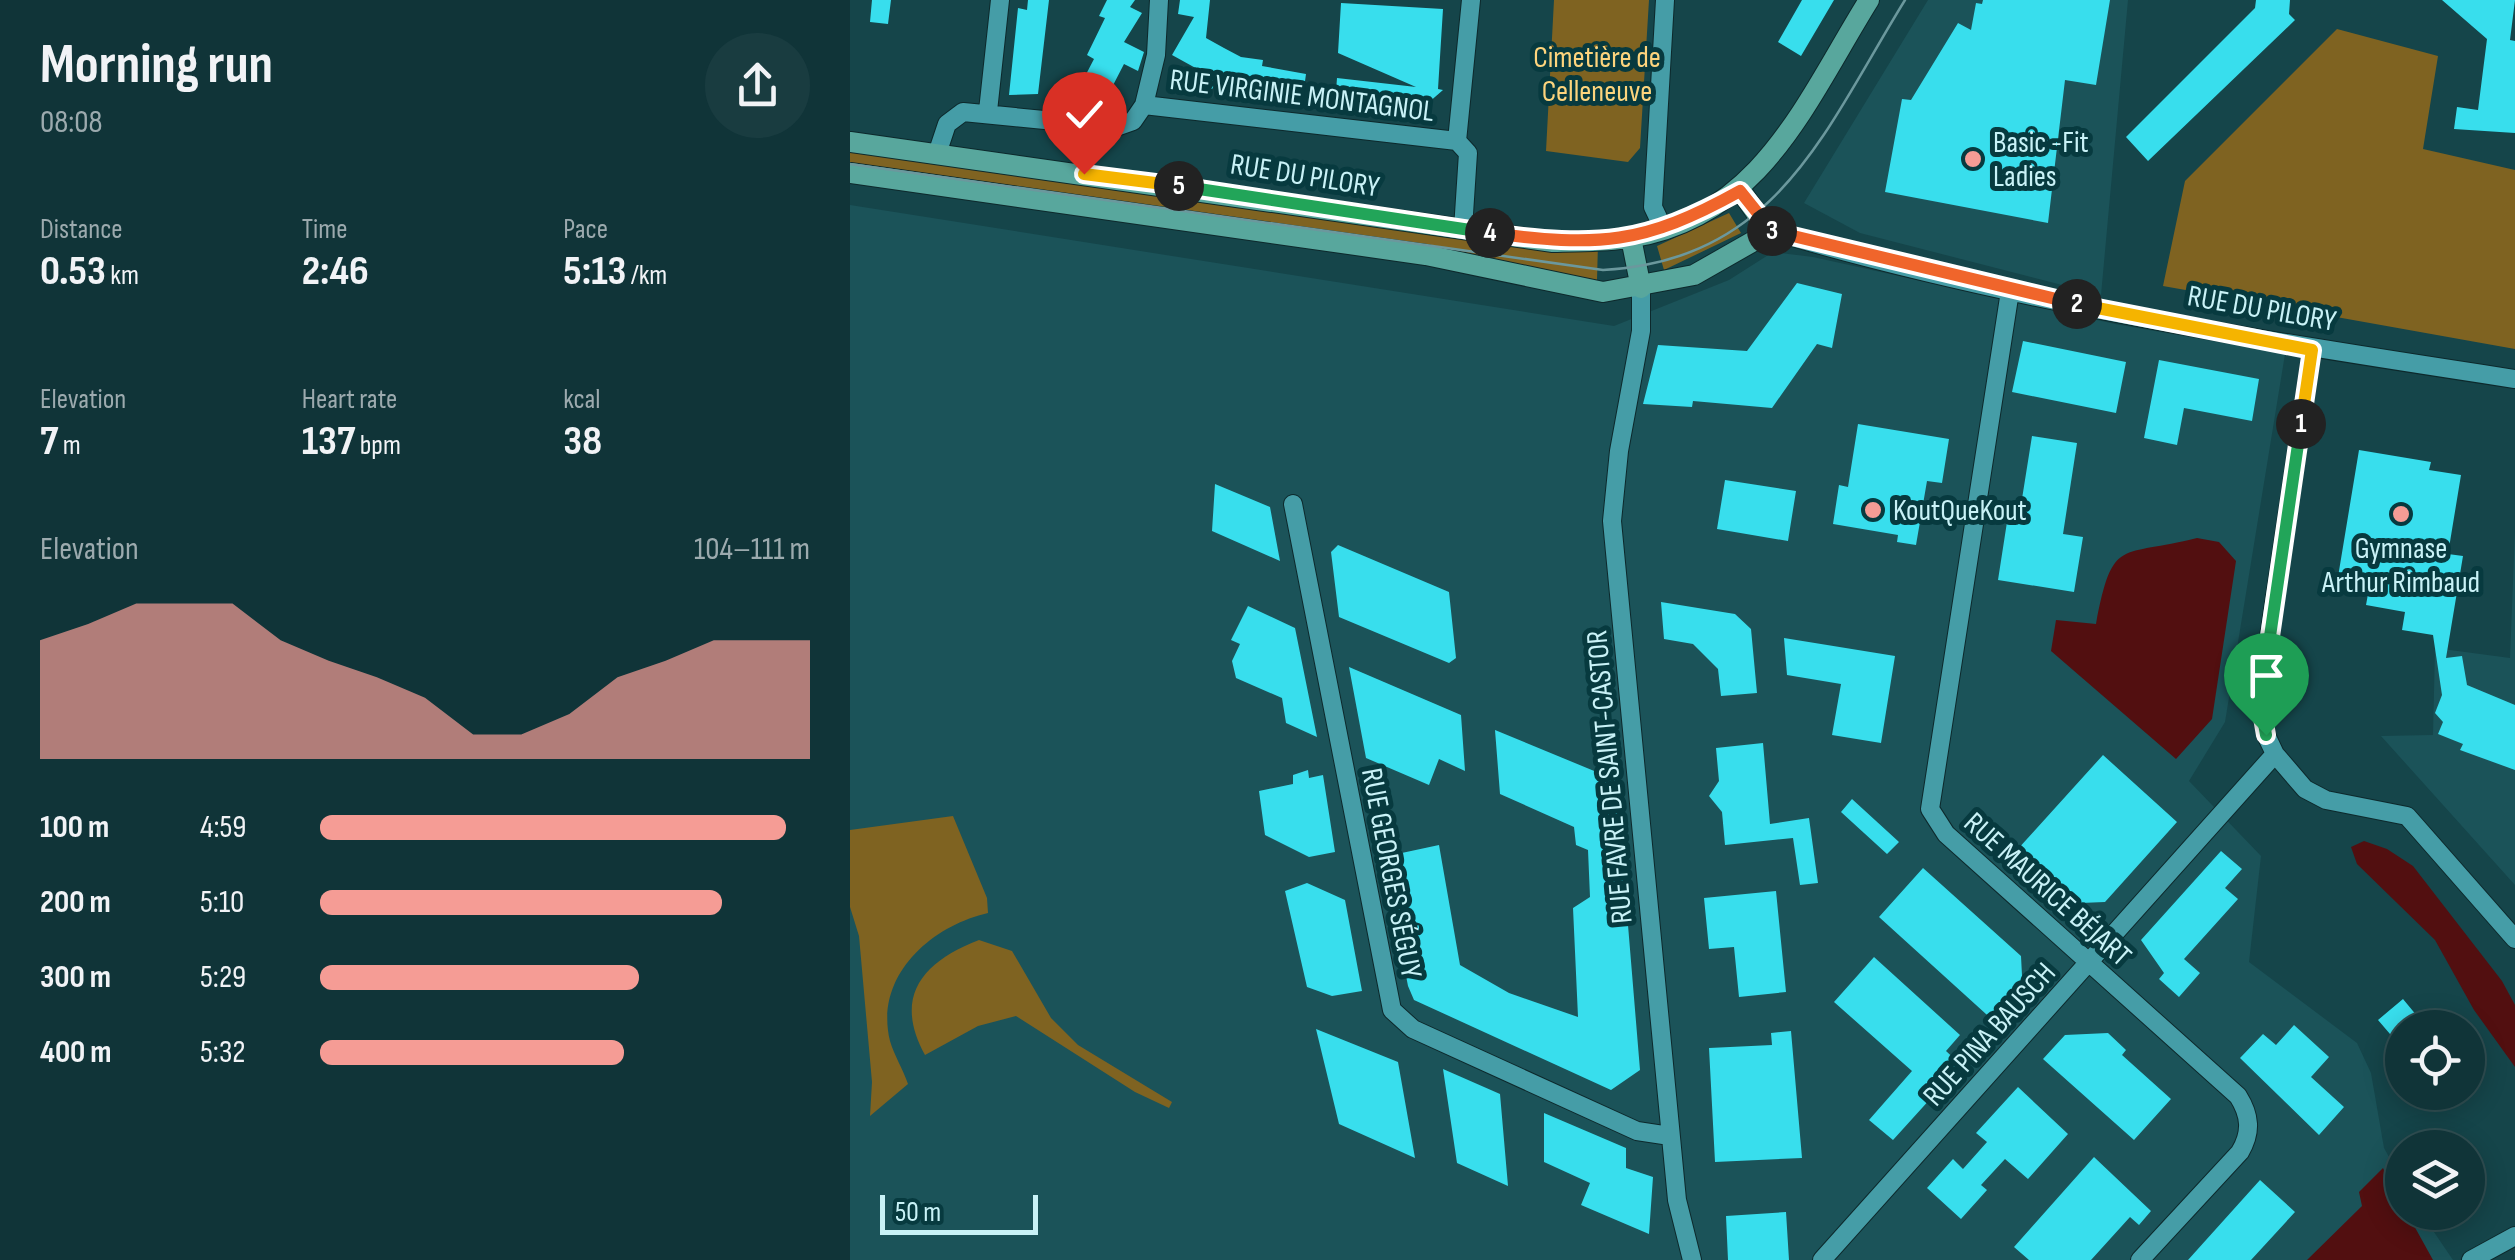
<!DOCTYPE html>
<html lang="en">
<head>
<meta charset="utf-8">
<style>
	:root { --surface:#103438; --page:#193c40; --text:#f1f3f6; --muted:#9caaae; --line:#304f53; --accent:#f59c95 }
	body { margin:0; font-family:"Sofia Sans Condensed",sans-serif; background:var(--page); color:var(--text); height:100vh; display:flex; flex-direction:column; font-size:38px; white-space:nowrap }
	* { box-sizing:border-box; margin:0 }
	p { font-size:32px; color:var(--muted) }
	.icon { flex:none; width:55px; height:55px; fill:none; stroke:currentColor; stroke-width:2; stroke-linecap:round; stroke-linejoin:round }
	.map { position:relative; flex:1; overflow:hidden }
	.sheet { display:flex; flex-direction:column; background:var(--surface); width:850px }
	.sheet>* { flex:none }
	.fabs { position:absolute; left:1535px; top:1010px; display:grid; gap:20px }
	.fabs a { display:grid; place-items:center; width:100px; height:100px; border-radius:50%; background:var(--surface); box-shadow:0 5px 25px #0003,0 0 0 2px var(--line); font-size:50px }
	.scale { position:absolute; left:30px; bottom:25px; width:158px; box-sizing:border-box; padding-left:10px; border:5px solid #c9f2f7; border-top:0; font-size:28px; line-height:35px; white-space:nowrap; color:#c9f2f7; -webkit-text-stroke:8px #073a3f; paint-order:stroke }
	.pin { position:absolute; display:grid; place-items:center; width:85px; height:85px; color:#fff; margin:-102px -42px; border-radius:50% 50% 50% 0; rotate:-45deg; box-shadow:0 0 10px #0007 }
	.pin .icon { rotate:45deg }
	.km { position:absolute; width:50px; height:50px; margin:-25px; border-radius:50%; background:#222; color:#fff; font-size:28px; line-height:50px; text-align:center }
	.round { display:grid; place-items:center; flex:none; width:105px; height:105px; border-radius:52px; background:var(--page) }
	.overview { display:flex; align-items:center; justify-content:space-between; height:170px; padding:0 40px }
	h1 { font-size:55px; font-weight:700; line-height:75px }
	.stats { display:grid; grid-template-columns:repeat(3,1fr); gap:15px; height:170px; padding:10px 40px }
	.stats div { display:grid; align-content:center }
	.stats b { font-size:42px; font-weight:700 }
	.stats small { font-size:28px; font-weight:400 }
	.stats p { font-size:28px }
	.chart { height:280px; padding:20px 40px }
	.chart p { display:flex; justify-content:space-between }
	.chart svg { width:100%; height:180px; margin-top:10px; fill:var(--accent); opacity:.7 }
	ul { padding:0 40px; list-style:none; font-size:32px }
	li { display:grid; grid-template-columns:160px 120px 1fr; align-items:center; height:75px }
	li i { height:25px; border-radius:12px; background:var(--accent) }
	main { display:flex; flex:1; min-height:0 }
	.map>svg:first-child { display:block }
	.built { fill:#1b5359 }
	.green { fill:#7f6321 }
	.water { fill:#520f10 }
	.building { fill:#38deed }
	.lines { fill:none; stroke-linecap:round; stroke-linejoin:round }
	.minor-casing { stroke:#0d292c; stroke-width:20 }
	.secondary-casing { stroke:#0d292c; stroke-width:22 }
	.minor { stroke:#459da7; stroke-width:18 }
	.secondary { stroke:#58a79d; stroke-width:20 }
	.tram { stroke:#6b989d; stroke-width:2.5 }
	.split-1-casing { stroke:#fff; stroke-width:20 }
	.split-2-casing { stroke:#fff; stroke-width:20 }
	.split-3-casing { stroke:#fff; stroke-width:20 }
	.split-4-casing { stroke:#fff; stroke-width:20 }
	.split-5-casing { stroke:#fff; stroke-width:20 }
	.split-6-casing { stroke:#fff; stroke-width:20 }
	.split-1 { stroke:#22a559; stroke-width:12 }
	.split-2 { stroke:#f5b400; stroke-width:12 }
	.split-3 { stroke:#f0652b; stroke-width:12 }
	.split-4 { stroke:#f0652b; stroke-width:12 }
	.split-5 { stroke:#22a559; stroke-width:12 }
	.split-6 { stroke:#f5b400; stroke-width:12 }
	.poi-dot { fill:#f59c95; stroke:#073a3f; stroke-width:4 }
	.labels { text-anchor:middle; stroke-width:10; stroke-linejoin:round; paint-order:stroke }
	.park-label { font-size:30px; fill:#fdd47d; stroke:#073a3f }
	.street-label { font-size:30px; fill:#c9f2f7; stroke:#073a3f }
	.poi-label { font-size:30px; fill:#c9f2f7; stroke:#073a3f; text-anchor:start }
</style>
</head>
<body>
<main>
<section class="sheet">
<div class="overview"><div><h1>Morning run</h1><p>08:08</p></div><a class="round"><svg class="icon" aria-label="share" viewBox="0 0 24 24"><path d="M12 15V3M7 8l5-5 5 5M5 13v7h14v-7"/></svg></a></div>
<div class="stats">
<div><p>Distance</p><b>0.53<small> km</small></b></div>
<div><p>Time</p><b>2:46</b></div>
<div><p>Pace</p><b>5:13<small> /km</small></b></div>
</div>
<div class="stats">
<div><p>Elevation</p><b>7<small> m</small></b></div>
<div><p>Heart rate</p><b>137<small> bpm</small></b></div>
<div><p>kcal</p><b>38</b></div>
</div>
<div class="chart"><p><span>Elevation</span>104–111 m</p>
<svg viewBox="0 0 160 44" preserveAspectRatio="none"><path d="M0 44V15L10 11L20 6L30 6L40 6L50 15L60 20L70 24L80 29L90 38L100 38L110 33L120 24L130 20L140 15L150 15L160 15V44z"/></svg>
</div>
<ul>
<li><b>100 m</b>4:59<i style="width:95%"></i></li>
<li><b>200 m</b>5:10<i style="width:82%"></i></li>
<li><b>300 m</b>5:29<i style="width:65%"></i></li>
<li><b>400 m</b>5:32<i style="width:62%"></i></li>
</ul>
</section>
<div class="map">
<svg width="1665" height="1260" viewBox="0 0 1665 1260">
	<rect width="100%" height="100%" fill="#15454a"/>
	<path class="built" d="M1078,0H1278L1251,295L1010,233L954,203Z
		M0,205L764,326L879,280L923,252L963,257L1265,324L1435,354L1375,722L1339,781L1411,856L1399,962L1507,1043L1521,1073L1534,1148L1552,1180V1212L1571,1213L1603,1260H0Z
		M1665,531V885L1531,736L1583,735L1585,648L1660,658Z"/>
	<path class="green" d="M704,0H799L790,148L778,162L696,151Z
		M1487,29L1588,56L1573,149L1665,170V349L1313,286L1335,181Z
		M0,146L748,244L747,280L628,258L0,167Z
		M879,213L891,233L814,270L807,246Z
		M103,816L137,898L138,913C81,926 24,976 40,1041C44,1055 53,1069 58,1084L20,1116L22,1082L9,936L0,907V830Z
		M129,940L162,951L201,1018L228,1045L322,1102L319,1108L285,1092L166,1016L128,1026L75,1055C43,997 72,962 129,940Z"/>
	<path class="water" d="M1347,538L1369,542L1386,561L1362,719L1326,759L1201,651L1206,620L1246,624C1263,535 1270,558 1347,538Z
		M1514,841L1537,849L1563,866L1652,981L1665,1005V1067L1624,1010L1585,940L1507,864L1501,847Z
		M1533,1168L1552,1212L1557,1213L1583,1260H1457L1512,1206L1509,1192Z"/>
	<path class="building" d="M22,0H41L38,24L20,22Z
		M178,0H199L188,94L159,95L168,8L177,10Z
		M257,0H285L280,7L292,13L274,42L294,52L288,71L274,64L258,95L232,82L244,59L237,55L255,18L249,16Z
		M330,0H360L356,38L374,48L391,57L413,60L412,66L456,74L452,103L366,82L357,98L341,90L351,71L322,55L344,17L328,14Z
		M952,0H984L951,56L928,42Z
		M1133,0H1260L1246,85L1215,80L1198,223L1035,192L1052,99L1061,100L1108,23L1121,30L1126,3L1132,4Z
		M1406,0H1440L1439,14L1445,20L1298,161L1276,137L1405,8Z
		M1592,0H1665L1660,40L1665,41V133L1604,129L1607,107L1628,110L1637,39Z
		M491,3L593,9L588,89L593,90L562,117L564,110L485,105L487,78L566,87L488,53Z
		M947,283L992,294L982,348L967,344L922,408L843,401L842,407L793,404L808,345L897,351Z
		M1173,341L1276,362L1266,413L1162,392Z
		M1309,360L1409,379L1402,421L1334,408L1327,445L1294,438Z
		M1008,424L1099,439L1092,483L1077,481L1066,545L1047,542L1048,535L983,524L989,485L998,487Z
		M1182,436L1227,443L1213,534L1233,537L1224,592L1148,580L1157,522L1168,524Z
		M1509,450L1581,462L1579,470L1611,475L1598,554L1613,556L1596,658L1612,656L1617,685L1665,705V770L1610,750L1613,744L1588,734L1593,722L1585,713L1592,695L1583,635L1552,630L1555,612L1516,605L1518,594L1486,589Z
		M875,480L946,491L938,541L867,529Z
		M365,484L420,507L430,561L362,531Z
		M488,545L599,592L606,658L599,663L489,617L481,552Z
		M811,602L885,614L901,629L907,693L871,696L868,669L843,644L814,639Z
		M398,606L445,628L467,737L436,723L432,698L386,678L382,661L390,644L381,640Z
		M934,638L1045,656L1031,743L982,735L991,684L937,675Z
		M499,667L611,715L615,771L589,759L579,785L516,758Z
		M645,730L766,780L790,1070L761,1090L564,1000L558,986L533,857L589,845L610,965L659,993L728,1017L723,908L740,897L738,850L726,845L724,827L650,794Z
		M913,743L920,824L959,818L968,883L950,885L943,838L875,845L872,812L859,796L869,781L866,748Z
		M1253,755L1327,822L1255,902L1206,904L1157,861Z
		M458,770L459,778L473,775L485,852L459,857L415,835L409,791L443,784V775Z
		M1002,799L1049,842L1037,854L991,812Z
		M1371,851L1392,869L1375,888L1388,899L1334,959L1350,973L1329,997L1309,979L1314,973L1291,940Z
		M1073,868L1171,956L1173,995L1147,1024L1029,917Z
		M457,883L495,900L512,991L482,996L457,987L435,891Z
		M926,891L936,992L889,997L884,947L859,949L854,898Z
		M1024,957L1110,1035L1096,1051L1111,1065L1043,1140L1019,1120L1062,1071L984,1002Z
		M1553,999L1577,1028H1552V1048L1528,1020Z
		M1444,1025L1479,1057L1461,1077L1494,1107L1469,1135L1390,1058L1413,1034L1426,1045Z
		M466,1029L548,1062L565,1158L489,1124Z
		M941,1031L952,1158L865,1162L859,1048L922,1045L921,1033Z
		M1258,1033L1276,1050L1272,1055L1321,1099L1284,1140L1193,1059L1215,1035Z
		M593,1069L650,1094L658,1186L607,1163Z
		M1168,1087L1218,1134L1178,1179L1155,1159L1131,1185L1137,1190L1111,1219L1077,1188L1103,1159L1113,1169L1137,1142L1126,1133Z
		M694,1113L776,1148V1168L803,1177L799,1234L731,1205L740,1183L694,1162Z
		M1244,1157L1301,1211L1289,1225L1280,1217L1241,1260H1179L1164,1247Z
		M1410,1180L1445,1212L1401,1260H1338Z
		M936,1212L939,1260H878L876,1216Z"/>
	<g class="lines">
		<g class="minor-casing">
			<path id="minor" d="M294,105L306,55L309,0
				M138,111L150,0
				M87,154L97,124L113,112L266,127L283,121L294,105L607,141
				M813,228L803,207L815,0
				M613,229L618,153L607,141L621,0
				M918,230C1161,302 1414,341 1665,379
				M791,288V331L769,451L762,521L827,1200L842,1260
				M1160,291L1080,809L1096,834L1388,1096C1400,1115 1402,1132 1390,1152L1290,1260
				M1462,350L1417,650L1412,712L1416,735L1425,754L1455,789L1476,800L1557,816L1665,939
				M443,504L542,1010L563,1029L787,1131L820,1136
				M972,1260L1425,754
				M1621,1260L1665,1236"/>
		</g>
		<g class="secondary-casing">
			<path id="secondary" d="M0,142L703,242C728,241 755,242 779,238C911,218 956,101 1019,0
				M0,173L576,255L753,292L844,275L909,238L918,230L891,191
				M781,238L791,288"/>
		</g>
		<use href="#minor" class="minor"/>
		<use href="#secondary" class="secondary"/>
		<path class="tram" d="M0,164L753,270C928,260 974,131 1055,0"/>
	</g>
	<g class="lines">
		<g class="split-1-casing">
			<path id="split-1" d="M1416,735L1412,712L1418,650L1451,424"/>
		</g>
		<g class="split-2-casing">
			<path id="split-2" d="M1227,304L1462,350L1451,424"/>
		</g>
		<g class="split-3-casing">
			<path id="split-3" d="M922,231L1227,304"/>
		</g>
		<g class="split-4-casing">
			<path id="split-4" d="M640,233C749,247 793,245 890,191L922,231"/>
		</g>
		<g class="split-5-casing">
			<path id="split-5" d="M329,186L640,233"/>
		</g>
		<g class="split-6-casing">
			<path id="split-6" d="M234,174L329,186"/>
		</g>
		<use href="#split-1" class="split-1"/>
		<use href="#split-2" class="split-2"/>
		<use href="#split-3" class="split-3"/>
		<use href="#split-4" class="split-4"/>
		<use href="#split-5" class="split-5"/>
		<use href="#split-6" class="split-6"/>
	</g>
	<g class="poi-dot">
		<circle cx="1123" cy="159" r="10"/>
		<circle cx="1023" cy="510" r="10"/>
		<circle cx="1551" cy="514" r="10"/>
	</g>
	<g class="labels">
		<g class="park-label">
			<text x="747" y="67">Cimetière de<tspan x="747" dy="34">Celleneuve</tspan></text>
		</g>
		<g class="street-label">
			<text transform="translate(452 95) rotate(7)" y="10">RUE VIRGINIE MONTAGNOL</text>
			<text transform="translate(455 175) rotate(9)" y="10">RUE DU PILORY</text>
			<text transform="translate(1412 308) rotate(10)" y="10">RUE DU PILORY</text>
			<text transform="translate(759 777) rotate(-95)" y="10">RUE FAVRE DE SAINT-CASTOR</text>
			<text transform="translate(542 873) rotate(79)" y="10">RUE GEORGES SÉGUY</text>
			<text transform="translate(1198 889) rotate(42)" y="10">RUE MAURICE BÉJART</text>
			<text transform="translate(1139 1034) rotate(-48)" y="10">RUE PINA BAUSCH</text>
		</g>
		<g class="poi-label">
			<text x="1143" y="152">Basic -Fit<tspan x="1143" dy="34">Ladies</tspan></text>
			<text x="1043" y="520">KoutQueKout</text>
			<text x="1551" y="558" text-anchor="middle">Gymnase<tspan x="1551" dy="34">Arthur Rimbaud</tspan></text>
		</g>
	</g>
</svg>
<div class="fabs">
<a><svg class="icon" aria-label="locate" viewBox="0 0 24 24"><circle cx="12" cy="12" r="6"/><path d="M12 2v4M12 18v4M2 12h4M18 12h4"/></svg></a>
<a><svg class="icon" aria-label="layers" viewBox="0 0 24 24"><path d="M12 4l9 5-9 5-9-5zM3 14l9 5 9-5"/></svg></a>
</div>
<div class="scale">50 m</div>
<div class="pin" style="left:1416px;top:735px;background:#1e9e55"><svg class="icon" aria-label="arrive" viewBox="0 0 24 24"><path d="M6 21V4h12l-3 4 3 4H6"/></svg></div>
<div class="pin" style="left:234px;top:174px;background:#d93025"><svg class="icon" aria-label="check" viewBox="0 0 24 24"><path d="M5 12l5 5 9-10"/></svg></div>
<b class="km" style="left:1451px;top:424px">1</b>
<b class="km" style="left:1227px;top:304px">2</b>
<b class="km" style="left:922px;top:231px">3</b>
<b class="km" style="left:640px;top:233px">4</b>
<b class="km" style="left:329px;top:186px">5</b>
</div>
</main>
</body>
</html>
